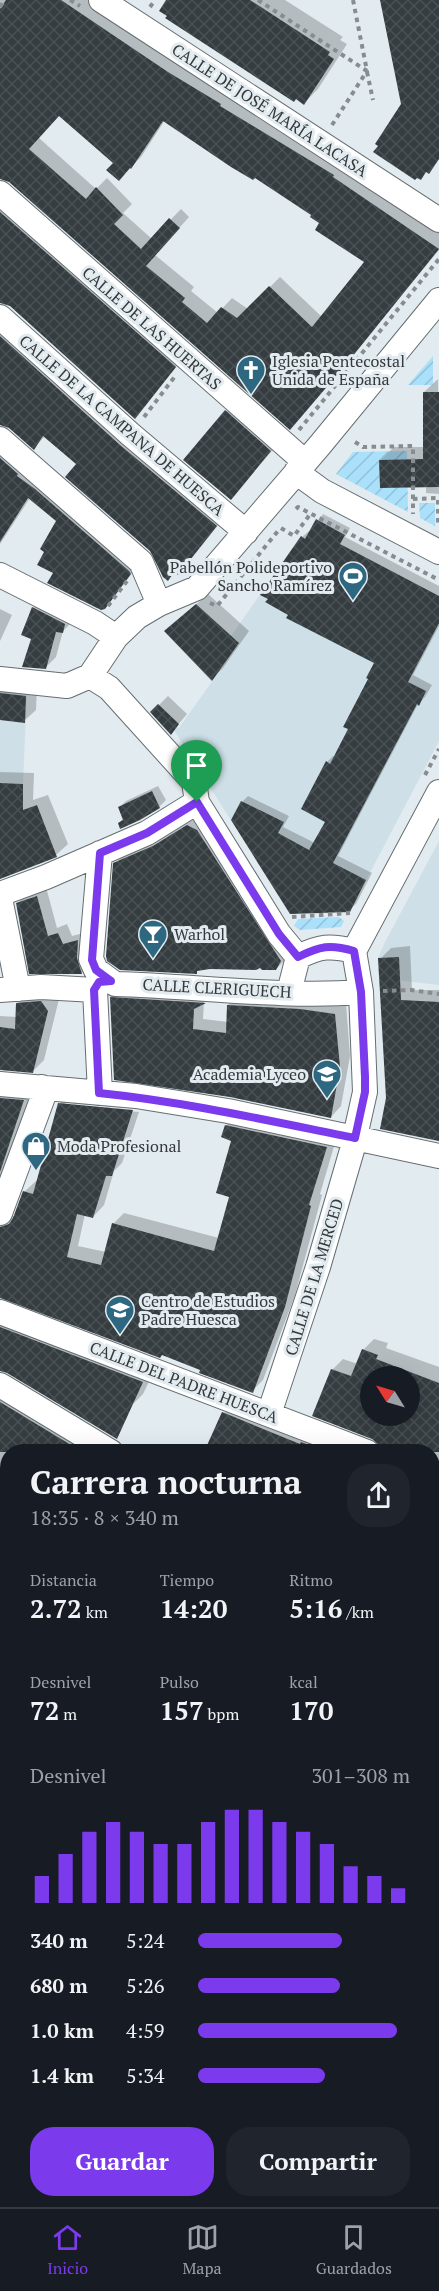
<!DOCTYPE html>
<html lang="es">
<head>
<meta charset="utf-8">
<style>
	:root { --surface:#171b24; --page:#20242c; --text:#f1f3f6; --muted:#9ea1a6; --line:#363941; --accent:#7c3aed }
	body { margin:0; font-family:"PT Serif",serif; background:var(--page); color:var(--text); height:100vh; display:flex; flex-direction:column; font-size:22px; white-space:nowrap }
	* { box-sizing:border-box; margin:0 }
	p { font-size:20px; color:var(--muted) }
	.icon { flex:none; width:33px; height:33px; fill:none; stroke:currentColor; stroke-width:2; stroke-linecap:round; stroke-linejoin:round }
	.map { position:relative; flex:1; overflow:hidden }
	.sheet { position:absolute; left:0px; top:1444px; width:440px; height:764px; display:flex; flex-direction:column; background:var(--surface); border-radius:24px 24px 0 0; box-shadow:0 6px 24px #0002 }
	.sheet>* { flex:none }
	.needle { width:39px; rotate:307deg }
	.tools { position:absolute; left:360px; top:1366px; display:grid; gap:12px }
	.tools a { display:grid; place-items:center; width:60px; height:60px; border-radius:50%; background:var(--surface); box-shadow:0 6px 24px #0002; font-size:30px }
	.pin { position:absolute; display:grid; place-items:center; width:51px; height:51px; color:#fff; margin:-62px -26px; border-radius:50% 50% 50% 0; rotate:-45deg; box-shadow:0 0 6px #0007 }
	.pin .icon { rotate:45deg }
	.round { display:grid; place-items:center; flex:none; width:63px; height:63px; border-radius:24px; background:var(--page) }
	.overview { display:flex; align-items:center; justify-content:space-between; height:102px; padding:0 30px }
	h1 { font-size:33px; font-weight:800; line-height:45px }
	.figures { display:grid; grid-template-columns:repeat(3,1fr); gap:9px; height:102px; padding:6px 30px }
	.figures div { display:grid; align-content:center }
	.figures b { font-size:26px; font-weight:800 }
	.figures small { font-size:16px; font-weight:400 }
	.figures p { font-size:16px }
	.chart { height:168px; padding:12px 30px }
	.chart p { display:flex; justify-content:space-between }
	.chart svg { width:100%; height:108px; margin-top:6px; stroke:var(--accent); stroke-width:6 }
	.cta { display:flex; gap:12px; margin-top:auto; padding:12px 30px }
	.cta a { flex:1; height:69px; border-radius:24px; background:var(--accent); color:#fff; font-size:24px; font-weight:800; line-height:69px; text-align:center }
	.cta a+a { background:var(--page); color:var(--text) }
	ul { padding:0 30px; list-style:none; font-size:20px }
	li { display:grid; grid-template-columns:96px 72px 1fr; align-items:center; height:45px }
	li i { height:15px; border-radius:8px; background:var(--accent) }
	.tab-bar { display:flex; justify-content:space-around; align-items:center; height:84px; border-top:2px solid var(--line); background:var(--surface); font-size:16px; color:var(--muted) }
	.tab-bar a { display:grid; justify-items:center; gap:3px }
	.tab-bar .selected { color:var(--accent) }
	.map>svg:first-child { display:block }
	.built { fill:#cedfe7 }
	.garden { fill:url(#garden-furrows) }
	.shadow { fill:#0003; fill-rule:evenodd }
	.building { fill:url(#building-cross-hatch); fill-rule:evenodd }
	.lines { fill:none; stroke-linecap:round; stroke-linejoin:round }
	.minor-casing { stroke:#666e72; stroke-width:26 }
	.major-casing { stroke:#c7c8c8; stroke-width:32 }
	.path { stroke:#868c8f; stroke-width:4; stroke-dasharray:4.5 4.5; stroke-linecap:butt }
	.minor { stroke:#fff; stroke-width:24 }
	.major { stroke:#b8e5fb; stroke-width:30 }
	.route-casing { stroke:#fff; stroke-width:12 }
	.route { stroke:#7c3aed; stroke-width:8 }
	.labels { text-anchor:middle; stroke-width:6; stroke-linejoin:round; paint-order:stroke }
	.street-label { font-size:16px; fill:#36393b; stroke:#e2ebf0 }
	.poi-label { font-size:16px; fill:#36393b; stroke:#e2ebf0; text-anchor:start }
</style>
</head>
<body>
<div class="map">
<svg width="439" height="2207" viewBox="0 0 439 2207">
	<defs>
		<pattern id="garden-furrows" width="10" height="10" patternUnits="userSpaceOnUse" patternTransform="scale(1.5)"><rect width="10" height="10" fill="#aae0fa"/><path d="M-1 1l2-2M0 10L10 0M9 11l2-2" fill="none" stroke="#93c1d7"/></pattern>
		<pattern id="building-cross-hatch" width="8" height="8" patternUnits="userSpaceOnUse" patternTransform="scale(1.5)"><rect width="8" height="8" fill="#353d41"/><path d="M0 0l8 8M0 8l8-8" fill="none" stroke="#4a5155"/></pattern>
	</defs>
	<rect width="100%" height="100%" fill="#e2ebf0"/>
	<path class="built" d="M315,522H320L345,535L340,544L439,596V741L350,911L290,914L174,730L177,727L179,728L239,643L231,636L301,536L305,538Z
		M0,687L27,690L23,784L0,783Z
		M439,841V985L379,978L378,958L384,944Z"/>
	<path class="garden" d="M433,356V385H408Z
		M407,451L408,512L336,474L353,452Z
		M419,503H435V526L420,518Z
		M339,917L344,921L341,927L300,930L294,926L298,919Z"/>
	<path class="shadow" d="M0,0H88L179,62L342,166L439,232V250L300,418L10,181L0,178ZM59,115L115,162L131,167L141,157L165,120L314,214L366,262L322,317L280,277L248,309L232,298L218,313L191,291L194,287L155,255L189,217L181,209L152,239L123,213L132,204L107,178L96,189L39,138Z
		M167,0H285L343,37L340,40L347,44L318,89L304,103Z
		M0,193L185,356L135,417L10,305L0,302Z
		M0,317L226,515L188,563L168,579L152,550L78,464L45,436L34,448L4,424H0Z
		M438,379L439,494L426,493V485L380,461L394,447H425L424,392Z
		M240,398L284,437L231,498L226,411Z
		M0,439L140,563L112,598L55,572L58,521L30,498L0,544Z
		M323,514L350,528L345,537L439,586V626L413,675L432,685L425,697L418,704L338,856L372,873L356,904L349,910L242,802L248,796L289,816L283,827L315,843L327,821V762L333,756L335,757L350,728L376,663L302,537L309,531L311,532Z
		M208,594L249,631L223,668L212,679L166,631Z
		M44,597L74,620L63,631L56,657L45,668L33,638V608Z
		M0,609L12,615L0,641Z
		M0,676L37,685L36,710L24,721L0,718Z
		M168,696L187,714L171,733L152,712Z
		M0,772L34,773L33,800L48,795L68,844L56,855L0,878Z
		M158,786L166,800L159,807L140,819L119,823L124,818L120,807L126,801Z
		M201,813L289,956L276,969L260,966L255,969H200L196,972L115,864L128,851Z
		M46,887L57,928L67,924L72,936L87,932L91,964L82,973L31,972L17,904L26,895Z
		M410,946L412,990H439V1141L381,1128L387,1098L380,959L391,948Z
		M122,987L214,993L204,1002L203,1019L228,1022V1005L239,994L346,1004L350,1056L341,1106L331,1117L111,997Z
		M29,992L59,999L44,1060L33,1071L0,1070V1016L17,1017V1004Z
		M0,1081L35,1090L0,1188Z
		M71,1093L144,1099L140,1109L65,1103V1106L139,1112L122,1163L114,1171L104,1205L93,1217L85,1214L78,1246L106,1252L113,1224L124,1213L219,1238L230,1196L233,1140L226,1126L237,1114L337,1136L320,1194L322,1195L295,1295L263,1380L252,1391L202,1369L0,1297V1211L7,1216H16L24,1192L36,1181H38L59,1104Z
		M0,1309L154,1371L143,1394L132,1405L0,1369Z
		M374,1339L388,1343L386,1348L439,1367V1463L432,1462V1452H382L332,1370L343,1359L358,1364L363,1350ZM370,1377H410V1416H370Z
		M0,1382L86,1436L75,1452H8V1545L0,1555Z
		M235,1402L367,1452H206L224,1413Z
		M432,1474L439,1478V1604H437L432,1618Z
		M8,1603V1622L0,1616Z
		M8,1634V1656L0,1654V1644Z
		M432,1640L439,1646V1767L432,1762Z
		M0,1663L8,1670V1771L0,1778Z
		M8,1815V1972L0,1964V1822Z
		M439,1855V2005L432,1999V1860Z
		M0,2006L8,2015V2054L6,2061L0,2068Z
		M439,2016V2136L432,2143V2021Z
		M8,2145V2200H21L13,2207H0V2152Z
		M36,2200H131L137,2207H42Z
		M206,2200H342L334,2207H212Z"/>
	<path class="building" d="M6,0H61L168,72L221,104L220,106L334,175L333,177L439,249L348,362L290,430L9,182L0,179V9ZM59,116L113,163L106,170L119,181L130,168L131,169L163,121L231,167L253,180L255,178L311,215L310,217L319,223L315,230L364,262L312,327L269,286L237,318L221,307L207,323L182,302L185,298L146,266L180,228L169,218L141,249L114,224L123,215L96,187L86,199L29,149Z
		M166,0H250L330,52L328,55L334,59L304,105L296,99L294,102L165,18L167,16L159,11Z
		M380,0H439V159L429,174L426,172L421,180L417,178L415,180L373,152L378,146L375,144L401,104Z
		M0,212L176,367L135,419L10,306L0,303Z
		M0,336L120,445L217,526L178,575L174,572L168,581L163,577L150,551L65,477L76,464L43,436L34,450L9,428L0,425Z
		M423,392H439V487L380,488L379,460L423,459Z
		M225,410L271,451L231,500L183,460Z
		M0,458L18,474L17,476L35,489L129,571L131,574L105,609L101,610L47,583L53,573L37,565L44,552L40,549L56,521L28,498L0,542Z
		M316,519L345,535L340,544L439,596V623L408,682L426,691L419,706L417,704L333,863L366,880L350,912L290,914L231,820L241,801L284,822L278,833L309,850L325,822L301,809L326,761L330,764L348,729L343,727L368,679L366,678L374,663L286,618L288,615L265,602L268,599L260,595L301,536L305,539Z
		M196,604L239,643L212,681L164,631Z
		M32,607L65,624L63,633L56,632L46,669L22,667L31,639L21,635Z
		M0,693L26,696L25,723L0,720Z
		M158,704L179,724L171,735L150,712Z
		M0,783L23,784V810L37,805L57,857L0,879Z
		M152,791L160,808L140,820L120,829L118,823L123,820L118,807Z
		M187,825L197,830L281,961L276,970H262L260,968L256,970L210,969L197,971V974L120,970L107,961L106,956L113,863L153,846Z
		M37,896L48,936L58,933L63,944L78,940L77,958L82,974H29L16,903Z
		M399,957L401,1000L439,1002V1141L380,1129L386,1098L378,958Z
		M110,997L206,1003L194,1009L193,1029L226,1033L227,1005L300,1009L335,1014L340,1067L331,1118L230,1097L114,1080Z
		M41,1001L48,1011L33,1073L0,1070V1027L15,1029L16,1003Z
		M0,1098L24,1100L0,1172Z
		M58,1103L133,1110L112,1176H106L93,1218L77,1214L67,1257L101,1265L112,1223L214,1251L229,1197L216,1193L231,1141L221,1137L225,1125L327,1147L309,1205L311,1206L285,1307L253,1393L199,1373L200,1370L162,1355L160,1358L0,1298V1227L9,1224L13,1218L23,1191L33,1194Z
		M0,1327L143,1382L117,1439L7,1373L0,1371Z
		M362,1349L378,1355L376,1359L439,1383V1452H381L378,1444L372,1439L312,1416L331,1369L351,1376ZM370,1377H410V1416H370Z
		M0,1402L76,1448L73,1452H0Z
		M222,1412L300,1444L301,1442L327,1452H204Z"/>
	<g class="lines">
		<g class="minor-casing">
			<path id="minor" d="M101,0L439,220
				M0,193L305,462
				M0,317L130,434L246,532
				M0,439L141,562L159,604
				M296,472L322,491L439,552
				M0,575L95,623L116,637
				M90,676L109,688L194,782L197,802L279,934L298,957
				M0,679L67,686L90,676L116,637L137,617L159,604L197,588L320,445L439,300
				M100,853L91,959L96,970L111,981
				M0,894L46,877L147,833L197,802
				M0,898L18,989
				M354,951L439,792
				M0,990L41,987L95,990L99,982L111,981L115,984C197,986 280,998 361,992
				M95,990L100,1093
				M0,1084L136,1096L228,1111L439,1156
				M0,1213L43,1097L42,1087
				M0,1312L367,1452
				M0,1385L111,1452
				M269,1414L318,1267L352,1150L365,1092L361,992L354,951C330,945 320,946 298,957L289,992
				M432,1477L439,1479
				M0,1578L8,1568
				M432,1643L439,1619
				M0,1669L8,1675
				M0,1797L8,1790
				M432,1822L439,1818
				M0,2001L8,2010
				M432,2178L439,2173
				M388,2207L398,2200"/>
		</g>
		<g class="major-casing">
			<path id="major" d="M0,2092L8,2089
				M175,2200L180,2207"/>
		</g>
		<path class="path" d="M70,0L80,6
			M258,0L367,71L353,0
			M0,7L5,0
			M150,7L155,0
			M367,72L373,100
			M332,125L367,71
			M144,417L176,375
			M299,430L439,259
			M355,442L363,447L413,446V514
			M413,499L438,498V526
			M296,509L298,507L439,580
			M281,528L294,536L311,513
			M210,603L217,606L278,531
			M108,606L127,581
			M425,775L439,749
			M292,917L350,913
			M383,991L411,990L439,994
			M432,1778L439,1784
			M432,1794L439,1790
			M432,1855L439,1850
			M0,1972L7,1980
			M0,2031L8,2039
			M0,2137L8,2130
			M432,2148L439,2144
			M118,2200L124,2207
			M344,2207L354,2200
			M429,2207L439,2201"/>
		<use href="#minor" class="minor"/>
		<use href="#major" class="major"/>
	</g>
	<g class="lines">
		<g class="route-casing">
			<path id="route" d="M197,802L279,934L298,957C320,946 330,944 354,951L361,992L365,1077V1092L355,1138C270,1121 186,1102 99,1093L94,990L99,982L111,981L96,970L92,960L100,853L147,833Z"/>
		</g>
		<use href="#route" class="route"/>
	</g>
	<defs>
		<g id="church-pin" transform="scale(1.5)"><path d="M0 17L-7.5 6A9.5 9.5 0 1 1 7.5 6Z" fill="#2d6780" stroke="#e2ebf0"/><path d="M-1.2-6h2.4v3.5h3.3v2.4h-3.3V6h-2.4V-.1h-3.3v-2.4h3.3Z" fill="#fff"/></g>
		<g id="stadium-pin" transform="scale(1.5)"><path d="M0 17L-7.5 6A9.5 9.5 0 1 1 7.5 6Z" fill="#2d6780" stroke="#e2ebf0"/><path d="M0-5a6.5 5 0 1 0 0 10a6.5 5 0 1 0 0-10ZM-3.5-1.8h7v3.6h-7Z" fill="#fff"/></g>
		<g id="bar-pin" transform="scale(1.5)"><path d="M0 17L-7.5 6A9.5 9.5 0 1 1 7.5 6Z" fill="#2d6780" stroke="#e2ebf0"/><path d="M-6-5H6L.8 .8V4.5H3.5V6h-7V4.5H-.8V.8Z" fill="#fff"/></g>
		<g id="school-pin" transform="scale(1.5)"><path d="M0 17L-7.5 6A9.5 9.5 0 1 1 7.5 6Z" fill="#2d6780" stroke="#e2ebf0"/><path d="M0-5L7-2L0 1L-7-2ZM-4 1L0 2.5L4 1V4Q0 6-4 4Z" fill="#fff"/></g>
		<g id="shop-pin" transform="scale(1.5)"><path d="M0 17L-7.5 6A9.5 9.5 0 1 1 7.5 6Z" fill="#2d6780" stroke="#e2ebf0"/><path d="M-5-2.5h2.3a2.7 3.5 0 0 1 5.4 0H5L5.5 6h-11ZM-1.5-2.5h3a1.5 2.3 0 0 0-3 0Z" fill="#fff"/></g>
	</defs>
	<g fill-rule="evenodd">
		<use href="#church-pin" x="251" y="370"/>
		<use href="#stadium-pin" x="353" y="576"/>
		<use href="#bar-pin" x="153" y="934"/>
		<use href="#school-pin" x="327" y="1074"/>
		<use href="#shop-pin" x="36" y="1146"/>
		<use href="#school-pin" x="120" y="1310"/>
	</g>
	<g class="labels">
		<g class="street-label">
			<text transform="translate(270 110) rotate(33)" y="6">CALLE DE JOSÉ MARÍA LACASA</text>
			<text transform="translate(152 328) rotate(41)" y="6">CALLE DE LAS HUERTAS</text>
			<text transform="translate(122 425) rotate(41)" y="6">CALLE DE LA CAMPANA DE HUESCA</text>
			<text transform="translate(217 988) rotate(3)" y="6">CALLE CLERIGUECH</text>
			<text transform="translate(314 1277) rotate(-73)" y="6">CALLE DE LA MERCED</text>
			<text transform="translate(184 1382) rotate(21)" y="6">CALLE DEL PADRE HUESCA</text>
		</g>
		<g class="poi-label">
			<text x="272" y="367">Iglesia Pentecostal<tspan x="272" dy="18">Unida de España</tspan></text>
			<text x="332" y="573" text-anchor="end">Pabellón Polideportivo<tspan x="332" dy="18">Sancho Ramírez</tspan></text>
			<text x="174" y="940">Warhol</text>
			<text x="306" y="1080" text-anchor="end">Academia Lyceo</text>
			<text x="57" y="1152">Moda Profesional</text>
			<text x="141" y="1307">Centro de Estudios<tspan x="141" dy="18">Padre Huesca</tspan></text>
		</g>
	</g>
</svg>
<div class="tools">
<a><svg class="needle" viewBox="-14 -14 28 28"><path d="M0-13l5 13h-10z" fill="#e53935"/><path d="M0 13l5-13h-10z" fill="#9ea1a6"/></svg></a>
</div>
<div class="pin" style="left:197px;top:802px;background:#1e9e55"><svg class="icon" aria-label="arrive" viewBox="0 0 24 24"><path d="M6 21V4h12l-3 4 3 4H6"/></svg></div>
<section class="sheet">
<div class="overview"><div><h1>Carrera nocturna</h1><p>18:35 · 8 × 340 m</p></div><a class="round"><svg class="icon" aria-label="share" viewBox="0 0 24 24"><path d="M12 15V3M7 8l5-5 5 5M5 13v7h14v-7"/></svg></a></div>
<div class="figures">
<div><p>Distancia</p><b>2.72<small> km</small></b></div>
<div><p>Tiempo</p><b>14:20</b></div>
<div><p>Ritmo</p><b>5:16<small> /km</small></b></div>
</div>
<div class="figures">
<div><p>Desnivel</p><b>72<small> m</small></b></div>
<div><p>Pulso</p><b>157<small> bpm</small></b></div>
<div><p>kcal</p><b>170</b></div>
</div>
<div class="chart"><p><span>Desnivel</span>301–308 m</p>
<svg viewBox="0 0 160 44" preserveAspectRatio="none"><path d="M5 44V33M15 44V24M25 44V15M35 44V11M45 44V15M55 44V20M65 44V20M75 44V11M85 44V6M95 44V6M105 44V11M115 44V15M125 44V20M135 44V29M145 44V33M155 44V38"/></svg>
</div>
<ul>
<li><b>340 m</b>5:24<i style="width:68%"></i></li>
<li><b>680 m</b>5:26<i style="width:67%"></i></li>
<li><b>1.0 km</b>4:59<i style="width:94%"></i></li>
<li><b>1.4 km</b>5:34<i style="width:60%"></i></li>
</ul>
<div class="cta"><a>Guardar</a><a>Compartir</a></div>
</section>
</div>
<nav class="tab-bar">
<a class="selected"><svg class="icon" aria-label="home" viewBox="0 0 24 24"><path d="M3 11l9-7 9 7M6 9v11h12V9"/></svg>Inicio</a>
<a><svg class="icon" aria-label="map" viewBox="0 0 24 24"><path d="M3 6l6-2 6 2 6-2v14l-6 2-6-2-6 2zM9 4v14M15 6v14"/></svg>Mapa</a>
<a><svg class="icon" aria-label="saved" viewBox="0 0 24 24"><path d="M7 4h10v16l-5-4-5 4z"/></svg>Guardados</a>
</nav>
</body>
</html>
